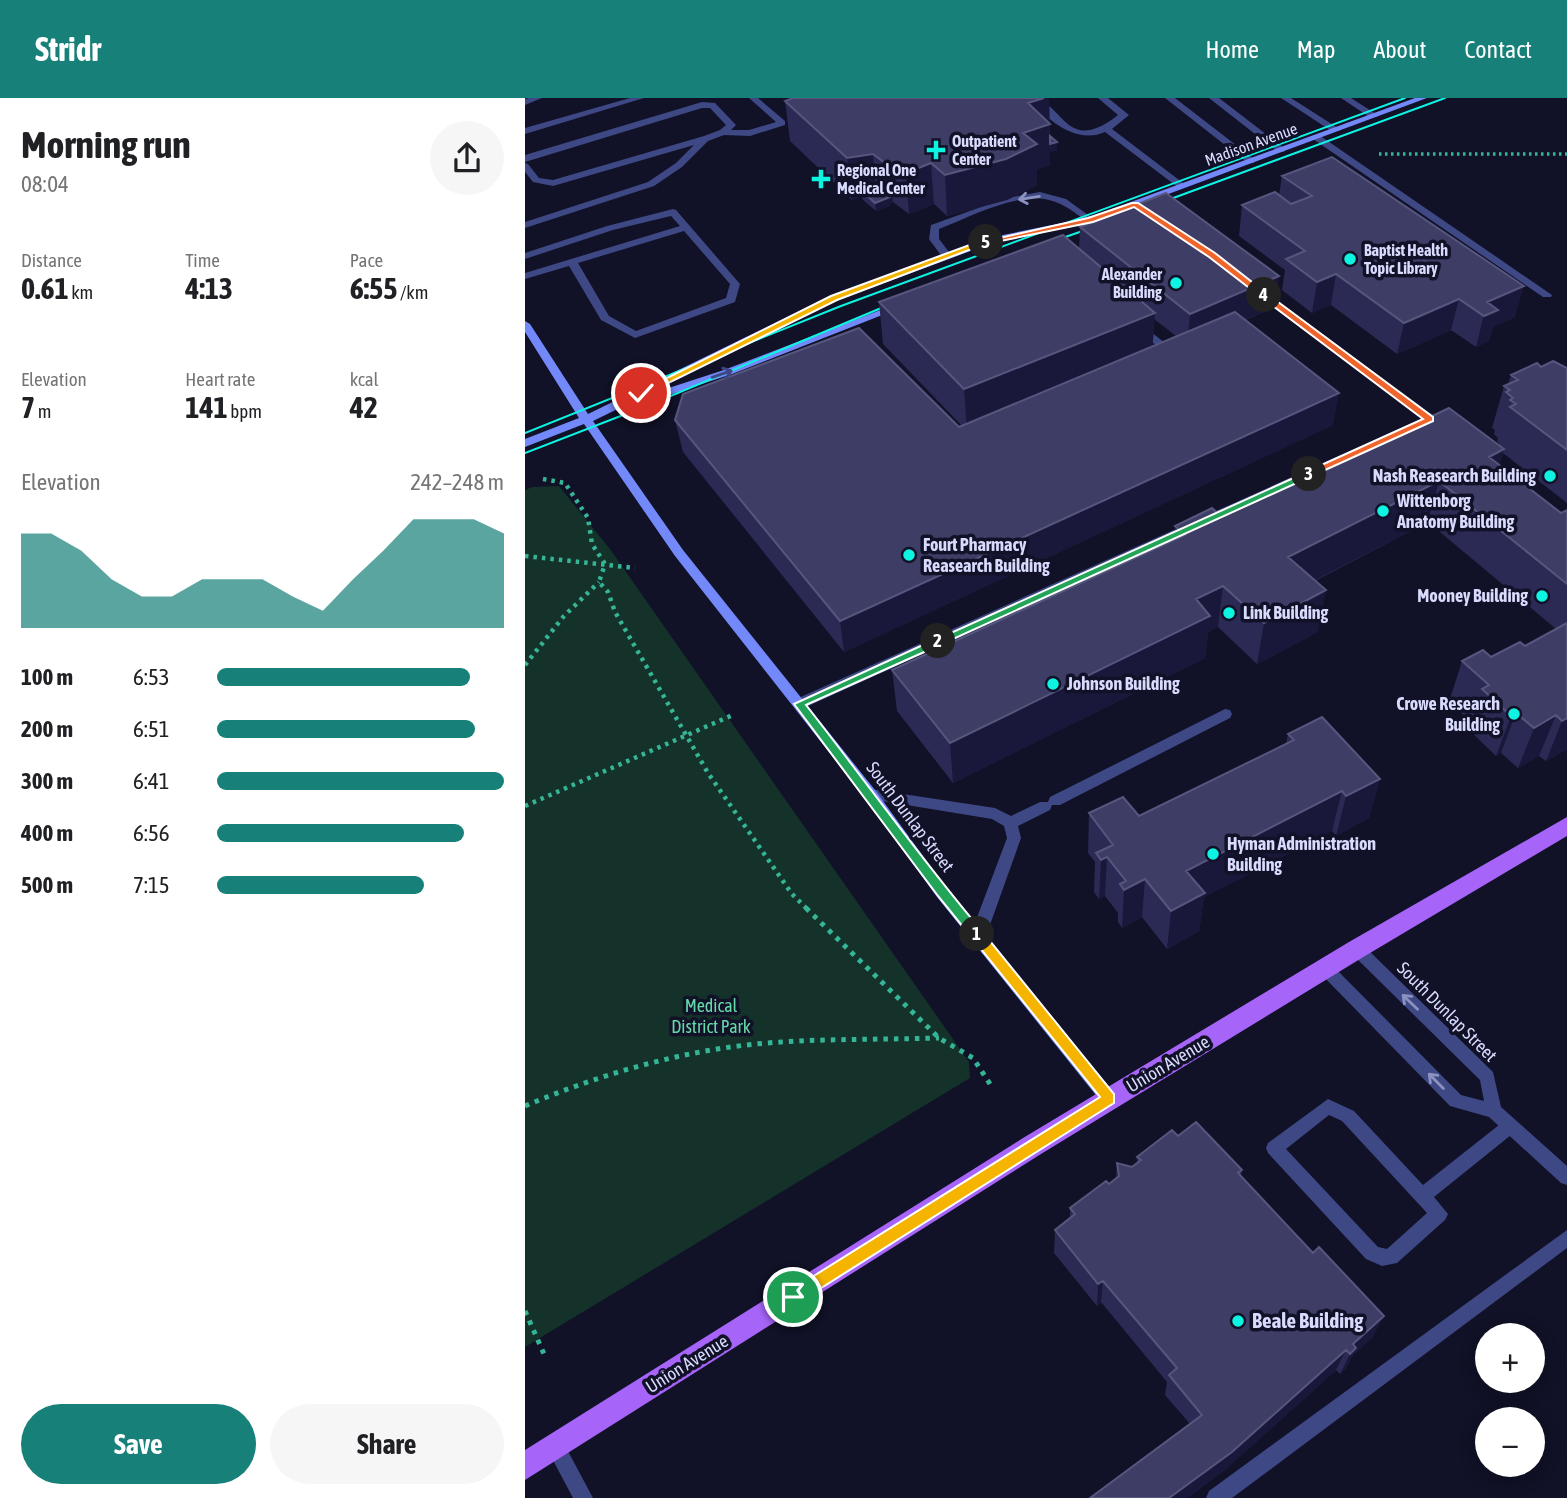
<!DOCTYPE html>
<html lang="en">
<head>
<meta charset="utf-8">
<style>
	:root { --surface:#fff; --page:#f6f6f6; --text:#202124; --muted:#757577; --accent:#178079 }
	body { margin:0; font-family:"Asap Condensed",sans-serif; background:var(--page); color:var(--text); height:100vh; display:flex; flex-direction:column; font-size:26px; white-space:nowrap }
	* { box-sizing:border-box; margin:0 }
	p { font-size:23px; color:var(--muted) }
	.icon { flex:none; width:38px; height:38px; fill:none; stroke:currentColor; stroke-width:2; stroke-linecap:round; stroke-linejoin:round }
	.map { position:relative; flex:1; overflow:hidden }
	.side { display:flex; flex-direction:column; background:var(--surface); width:525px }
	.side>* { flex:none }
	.controls { position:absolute; left:950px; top:1225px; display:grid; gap:14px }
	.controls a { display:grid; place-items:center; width:70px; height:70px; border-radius:50%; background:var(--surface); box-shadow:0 4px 18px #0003; font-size:35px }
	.pin { position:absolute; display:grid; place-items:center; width:60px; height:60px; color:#fff; margin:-30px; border:4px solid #fff; border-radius:50%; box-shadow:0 2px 7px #0007 }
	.km { position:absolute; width:35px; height:35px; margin:-18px; border-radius:50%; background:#222; color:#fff; font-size:19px; line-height:35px; text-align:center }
	.round { display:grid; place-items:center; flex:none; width:74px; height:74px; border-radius:37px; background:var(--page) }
	.overview { display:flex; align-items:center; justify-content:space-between; height:119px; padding:0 21px }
	h1 { font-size:38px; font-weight:700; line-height:52px }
	.metrics { display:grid; grid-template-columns:repeat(3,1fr); gap:10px; height:119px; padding:7px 21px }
	.metrics div { display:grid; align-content:center }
	.metrics b { font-size:30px; font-weight:700 }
	.metrics small { font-size:19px; font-weight:400 }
	.metrics p { font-size:19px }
	.chart { height:196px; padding:14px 21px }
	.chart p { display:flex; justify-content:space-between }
	.chart svg { width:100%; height:126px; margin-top:7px; fill:var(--accent); opacity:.7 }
	.action { display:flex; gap:14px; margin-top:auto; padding:14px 21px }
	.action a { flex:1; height:80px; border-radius:42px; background:var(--accent); color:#fff; font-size:28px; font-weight:700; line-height:80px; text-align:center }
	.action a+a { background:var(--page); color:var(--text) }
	ul { padding:0 21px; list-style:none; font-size:23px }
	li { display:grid; grid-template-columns:112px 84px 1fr; align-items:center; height:52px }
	li i { height:18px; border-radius:9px; background:var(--accent) }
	header { display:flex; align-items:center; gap:42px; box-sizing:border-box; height:98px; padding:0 35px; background:var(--accent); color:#fff }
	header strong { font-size:33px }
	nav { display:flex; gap:38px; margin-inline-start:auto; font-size:24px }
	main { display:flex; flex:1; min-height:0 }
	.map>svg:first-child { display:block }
	.green { fill:#14312a }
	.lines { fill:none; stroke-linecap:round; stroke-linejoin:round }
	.path-far2 { stroke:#35b496; stroke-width:3.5; stroke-dasharray:2.5 3.5; stroke-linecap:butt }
	.path-far1 { stroke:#35b496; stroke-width:4.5; stroke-dasharray:3.5 5; stroke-linecap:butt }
	.path { stroke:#35b496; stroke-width:5; stroke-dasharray:4.5 6; stroke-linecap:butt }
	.lane { fill:#3e4884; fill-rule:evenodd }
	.street { fill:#3e4884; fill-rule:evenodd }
	.secondary { fill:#7388f9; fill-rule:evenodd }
	.primary { fill:#a664f9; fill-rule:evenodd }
	.tram { stroke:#0df5e2; stroke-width:2 }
	.wall { fill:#2b2a54; fill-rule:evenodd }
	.shaded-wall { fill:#19183a }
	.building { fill:#3e3d66; stroke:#56567e; stroke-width:2 }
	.oneway { stroke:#8b92c0 }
	.oneway2 { stroke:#3d4786 }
	.split-1 { fill:#f5b400; stroke:#fff; stroke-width:2 }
	.split-2 { fill:#22a559; stroke:#fff; stroke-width:2 }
	.split-3 { fill:#22a559; stroke:#fff; stroke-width:2 }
	.split-4 { fill:#f0652b; stroke:#fff; stroke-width:2 }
	.split-5 { fill:#f0652b; stroke:#fff; stroke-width:2 }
	.split-6 { fill:#f5b400; stroke:#fff; stroke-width:2 }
	.poi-dot { fill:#0df5e2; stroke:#111127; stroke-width:2.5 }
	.labels { text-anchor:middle; stroke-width:7; stroke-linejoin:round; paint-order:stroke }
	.far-poi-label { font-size:16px; font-weight:bold; fill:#d8dbfd; stroke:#111127; text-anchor:start }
	.far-street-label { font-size:16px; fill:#d8dbfd; stroke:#111127 }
	.poi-label { font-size:18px; font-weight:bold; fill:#d8dbfd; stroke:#111127; text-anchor:start }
	.street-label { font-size:18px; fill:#d8dbfd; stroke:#111127 }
	.park-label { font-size:18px; fill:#66dba9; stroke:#111127 }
	.near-poi-label { font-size:21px; font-weight:bold; fill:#d8dbfd; stroke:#111127; text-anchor:start }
</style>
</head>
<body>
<header>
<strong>Stridr</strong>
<nav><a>Home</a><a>Map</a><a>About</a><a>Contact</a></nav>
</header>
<main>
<section class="side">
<div class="overview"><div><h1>Morning run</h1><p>08:04</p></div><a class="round"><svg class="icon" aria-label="share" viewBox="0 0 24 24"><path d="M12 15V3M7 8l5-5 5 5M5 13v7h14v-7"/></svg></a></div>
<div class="metrics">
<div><p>Distance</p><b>0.61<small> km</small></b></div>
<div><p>Time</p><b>4:13</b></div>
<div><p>Pace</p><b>6:55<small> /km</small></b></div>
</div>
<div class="metrics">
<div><p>Elevation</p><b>7<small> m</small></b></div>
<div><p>Heart rate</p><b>141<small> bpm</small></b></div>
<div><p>kcal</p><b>42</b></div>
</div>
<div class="chart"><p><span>Elevation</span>242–248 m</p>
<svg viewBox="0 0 160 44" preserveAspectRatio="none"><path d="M0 44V11L10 11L20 17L30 27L40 33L50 33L60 27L70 27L80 27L90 33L100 38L110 27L120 17L130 6L140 6L150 6L160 11V44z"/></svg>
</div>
<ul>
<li><b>100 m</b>6:53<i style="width:88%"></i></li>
<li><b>200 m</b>6:51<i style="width:90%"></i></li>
<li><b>300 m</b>6:41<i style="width:100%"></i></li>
<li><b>400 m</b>6:56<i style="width:86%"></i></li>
<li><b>500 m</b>7:15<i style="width:72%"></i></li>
</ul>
<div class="action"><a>Save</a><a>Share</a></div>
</section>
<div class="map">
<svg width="1042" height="1400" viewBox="0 0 1042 1400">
	<rect width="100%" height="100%" fill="#111127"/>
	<path class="green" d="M34,388L85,451L444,964L445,980L0,1249V392L7,389Z"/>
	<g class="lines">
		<path class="path-far2" d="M854,56H1042"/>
		<path class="path-far1" d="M18,381L40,385L63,420L67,446L80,466L74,484L83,494L90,514L183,675L267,796L283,812
			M0,458L110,470
			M0,567L39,518L74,484
			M0,708L210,616"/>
		<path class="path" d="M281,810L414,940L448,960L465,986
			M0,1008C71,978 145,956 221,947C285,940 350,942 414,940
			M0,1213L19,1256"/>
		<path class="lane" d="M4,0H17L0,7V1Z
			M105,0H119L0,36V30Z
			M224,0H233L260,23V27L225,38L199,37L183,43L157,69L129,88L0,130V124L123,84L151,65L169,47L28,88L8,84L0,74V65L3,66L14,80L28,82L179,38L195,32L201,27L185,10H177L0,64V57L177,4L190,5L211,27L206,32H224L251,24Z
			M503,0C540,0 538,60 593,17L573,0H583L604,17L587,31L662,88L654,90L580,34C550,47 522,21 503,0Z
			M684,0H694L759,50V54H753Z
			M756,0H766L816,32L808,34Z
			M816,0H826L854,18L846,20Z
			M788,37H794L1027,197L1026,199H1018L788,41Z
			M515,94L541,101L570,122L562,124C551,115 538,105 524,102C491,94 445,119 414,131V141L427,158L426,160H418L404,141L406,127L481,100Z
			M148,111L151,112L215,186L210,204L110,240L76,222L44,168L0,181V175L155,128L146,118L88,132L0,161V155L82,128ZM159,133L205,186L201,200L111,233L84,218L53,165Z
			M735,191L909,318V324H901L731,196L730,194Z
			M613,224L653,255V259H645L609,229L608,227Z
			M700,611L705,612L707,616L705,620L535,707H527L525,712L493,728L496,740L461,838L458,842L453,844L448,842L445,838L482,740L479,728L467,721L345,701L340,700L338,696L340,692L345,691L470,710L486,718L515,704H523L525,699Z
			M803,1001L829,1013L898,1087L979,1023L985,1020L991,1023L993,1028L991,1033L909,1099L923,1116L920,1122L872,1165L857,1168L841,1161L743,1055L741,1050L743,1045ZM804,1017L817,1023L902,1115L862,1151L853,1149L761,1051Z
			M1042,1132V1150L707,1400H681L684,1393Z"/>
		<path class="street" d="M640,0H650L729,61V65H723Z
			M834,349L838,350V356L279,610L274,611L267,606L269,602Z
			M832,845L837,846L968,974L976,1009L1042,1068V1087L1036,1085L964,1019L925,1008L796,876L793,871L796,866L801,864L806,866L936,997L959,1003L955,982L827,856L824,851L827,846Z
			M30,1340L37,1342L68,1400H48L21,1349L23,1342Z"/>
		<path class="secondary" d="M890,0H902L568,124L470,144L313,202L116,299L199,272L366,208H374L375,210L207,276L120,305H112L111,302L68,323L158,452L350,692L422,791L590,996L592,1001L590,1006L584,1008L578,1006L412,799L340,700L150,458L59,326L0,349V341L54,320L0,234V223L5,226L63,316L305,198L463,140L562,120Z"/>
		<path class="primary" d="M1042,719V738L840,858L516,1056L0,1382V1352L498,1040L824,844Z"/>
		<path class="tram" d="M632,106L920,0
			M523,145L572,128
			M0,335L316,208L880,0
			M0,355L124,307L373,203"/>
	</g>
	<path class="wall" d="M268,0H524L525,38L532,44V52L525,54V67L512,71V87L482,102L422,118L409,106L384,116L368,104L366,105V107L351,113L338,102L337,99L327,102L265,43L260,3Z
		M757,78L990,219L968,229L964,243L951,249L926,232L872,256L806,207L787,215L757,192L760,172L714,138L717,107L754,97Z
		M555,129L750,209L721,222L808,327L319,554L158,354L150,322L434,329L437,328L358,246L354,204L554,151ZM629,221L651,238L627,248Z
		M1016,269L1042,270V405L978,355L974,367L1036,415L1042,412V651L1021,663L1014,658L993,670L976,655L971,658L943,631L945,624L924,604L937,563L966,559L1000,548L1031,531L903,424L790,483L793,534L732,566L693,529L683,534L680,560L428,685L372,613L367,572L649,442L650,428L697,419L974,347V345L972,344L973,340L969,336L970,332L967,330L979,288L983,286L986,277Z
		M763,636L855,681L844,720L811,738L807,733L679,799L674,833L642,851L617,819L597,830L593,824V815L580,798L574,801L569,794L570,764L563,755L564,715L614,718L761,646Z
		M653,1038L717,1072L716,1078L848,1239L827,1258L821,1270L815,1276L811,1272L701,1371L662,1400H565L665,1326L640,1297L642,1284L576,1204L572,1208L529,1155L530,1132L545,1120V1110L584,1086L591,1081L592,1065L607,1069L612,1065V1059Z"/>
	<path class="shaded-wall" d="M519,0H524L525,46L532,44V52L525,54V67L512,71V87L482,102L422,118L420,77L498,35L503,5Z
		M348,56L351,97L337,93V99L327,102L322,60Z
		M364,63L368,104L366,105V107L351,113L350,105L363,100L360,65Z
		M406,65L409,106L384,116L381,75Z
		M811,176L806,207L787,215L792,184Z
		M754,178L750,209L662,247L665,216Z
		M999,188L990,219L968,229L964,243L951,249L962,204Z
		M934,201L926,232L872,256L879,225Z
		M630,215L627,257L442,333L439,291Z
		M814,295L808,327L319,554L315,523Z
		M979,351L966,393L964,359Z
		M914,383L903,424L755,500L763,459Z
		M698,488L693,529L683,534L680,560L428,685L425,645L671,501Z
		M801,492L793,534L732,566L739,525Z
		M991,615L976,655L971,658L986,618Z
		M1031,617L1014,658L993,670L1009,630Z
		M1042,620V651L1021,663L1037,623Z
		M855,681L844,720L811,738L821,698Z
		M817,693L807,733L679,799L674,833L642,851L646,813L661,773Z
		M582,759L580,798L574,801L576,762Z
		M620,781L617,819L597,830L599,792Z
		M578,1183L576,1204L572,1208L573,1186Z
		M859,1218L848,1239L827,1258L821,1270L815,1276L825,1256L828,1246Z
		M821,1252L811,1272L701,1371L662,1400H644Z"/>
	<path class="building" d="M268,0H519L503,5L525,26L498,35L512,46L481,61L420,77L406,65L381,75L364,63L360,65L348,56L322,60L260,3Z
		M525,38L532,44L525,46Z
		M807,59L999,188L962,204L973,212L959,218L934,201L879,225L811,176L792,184L761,161L780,153L717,107L750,94L766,106L787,98L757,78Z
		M351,88L365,99L350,105L337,93Z
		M641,95L754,178L665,216L555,129Z
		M538,137L630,215L439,291L354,204Z
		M710,214L814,295L315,523L150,322L158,296L334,230L434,329Z
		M1028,263L1042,270V352L985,309L991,306L985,302L988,300L981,294L985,292L979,288L993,282L986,277L1012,265L1016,269Z
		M924,310L979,351L964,359L1036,415L1042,412V486L914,383L763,459L801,492L739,525L698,488L671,501L685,518L425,645L367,572L660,437L650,428L687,410L697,419Z
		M1042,525V620L1037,623L1031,617L1009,630L991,615L986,618L957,591L964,587L937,563L958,552L966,559L995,544L1000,548Z
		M797,619L855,681L821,698L817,693L661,773L680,795L646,813L620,781L599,792L595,786L601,783L582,759L576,762L571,755L588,747L564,715L598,699L614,718L769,642L763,636Z
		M671,1024L717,1072L713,1075L788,1155L794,1149L859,1218L828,1246L831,1250L825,1256L821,1252L707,1354L644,1400H565L677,1317L644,1277L652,1270L578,1183L573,1186L530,1132L550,1116L545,1110L581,1083L584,1086L594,1078L592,1065L607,1069L616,1062L612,1059L647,1032L653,1038Z"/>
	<defs><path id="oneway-shaft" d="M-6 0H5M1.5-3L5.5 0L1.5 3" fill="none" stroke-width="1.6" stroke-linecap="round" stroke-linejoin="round" transform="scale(1.75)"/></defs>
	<g class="oneway">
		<use href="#oneway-shaft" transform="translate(504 100) rotate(171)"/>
		<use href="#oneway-shaft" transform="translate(885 904) rotate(-136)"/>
		<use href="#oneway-shaft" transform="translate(911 983) rotate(-135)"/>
	</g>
	<use class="oneway2" href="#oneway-shaft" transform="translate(197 276) rotate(-19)"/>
	<path class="split-1" d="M452,831L456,832L589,996V1005L274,1204H263V1194L575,999L447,840L445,836Z"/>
	<path class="split-2" d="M413,540L417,541V546L281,607C340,682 395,760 456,832V840H447L413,798L269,606Z"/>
	<path class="split-3" d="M784,373L789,376L787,378L417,546H409L408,543Z"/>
	<path class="split-4" d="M736,195H741L908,319V323L787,378H781V374L898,321L736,199Z"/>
	<path class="split-5" d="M607,105H613L690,155L741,195V199H736L684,159L609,109L568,124L461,146L457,144L563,120Z"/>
	<path class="split-6" d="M458,142L465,144L312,202L119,297L112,295L306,198Z"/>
	<g class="poi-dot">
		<path d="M407.5 41.5h7v7h7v7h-7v7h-7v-7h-7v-7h7z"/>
		<path d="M292.5 70.5h7v7h7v7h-7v7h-7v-7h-7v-7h7z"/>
		<circle cx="825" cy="161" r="7"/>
		<circle cx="651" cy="185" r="7"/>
		<circle cx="1025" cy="378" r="7"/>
		<circle cx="858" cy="413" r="7"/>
		<circle cx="384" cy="457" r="7"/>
		<circle cx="1017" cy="498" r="7"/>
		<circle cx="704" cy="515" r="7"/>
		<circle cx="528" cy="586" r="7"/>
		<circle cx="989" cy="616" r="7"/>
		<circle cx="688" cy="756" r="7"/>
		<circle cx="713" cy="1223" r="7"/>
	</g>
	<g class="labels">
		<g class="far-poi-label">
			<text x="427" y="49">Outpatient<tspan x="427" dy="18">Center</tspan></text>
			<text x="312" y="78">Regional One<tspan x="312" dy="18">Medical Center</tspan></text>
			<text x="839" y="158">Baptist Health<tspan x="839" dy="18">Topic Library</tspan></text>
			<text x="637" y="182" text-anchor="end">Alexander<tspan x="637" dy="18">Building</tspan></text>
		</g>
		<g class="far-street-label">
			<text transform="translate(726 46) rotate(-20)" y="6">Madison Avenue</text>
		</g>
		<g class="poi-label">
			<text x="1011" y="384" text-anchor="end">Nash Reasearch Building</text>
			<text x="872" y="409">Wittenborg<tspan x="872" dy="21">Anatomy Building</tspan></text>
			<text x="398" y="453">Fourt Pharmacy<tspan x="398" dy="21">Reasearch Building</tspan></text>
			<text x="1003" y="504" text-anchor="end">Mooney Building</text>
			<text x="718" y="521">Link Building</text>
			<text x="542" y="592">Johnson Building</text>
			<text x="975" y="612" text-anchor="end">Crowe Research<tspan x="975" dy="21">Building</tspan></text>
			<text x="702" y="752">Hyman Administration<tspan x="702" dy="21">Building</tspan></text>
		</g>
		<g class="street-label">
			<text transform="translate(385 719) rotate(53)" y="6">South Dunlap Street</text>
			<text transform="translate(922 914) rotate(45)" y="6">South Dunlap Street</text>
			<text transform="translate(643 966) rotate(-31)" y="6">Union Avenue</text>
			<text transform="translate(162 1266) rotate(-32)" y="6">Union Avenue</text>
		</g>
		<g class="park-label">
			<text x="186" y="914">Medical<tspan x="186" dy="21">District Park</tspan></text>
		</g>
		<g class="near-poi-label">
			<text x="727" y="1230">Beale Building</text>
		</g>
	</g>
</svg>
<div class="controls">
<a>+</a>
<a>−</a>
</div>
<div class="pin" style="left:268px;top:1199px;background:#1e9e55"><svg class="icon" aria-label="arrive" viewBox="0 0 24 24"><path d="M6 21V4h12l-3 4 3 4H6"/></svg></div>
<div class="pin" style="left:116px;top:295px;background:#d93025"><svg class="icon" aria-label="check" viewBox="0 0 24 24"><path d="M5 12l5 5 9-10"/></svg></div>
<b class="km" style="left:452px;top:836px">1</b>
<b class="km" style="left:413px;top:543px">2</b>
<b class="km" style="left:784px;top:376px">3</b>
<b class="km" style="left:739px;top:197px">4</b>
<b class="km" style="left:461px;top:144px">5</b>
</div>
</main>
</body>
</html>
